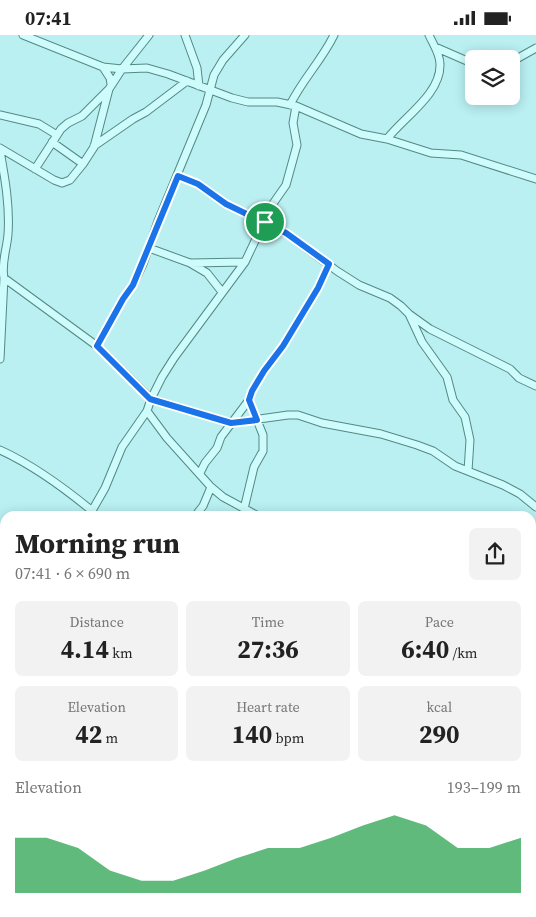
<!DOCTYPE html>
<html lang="en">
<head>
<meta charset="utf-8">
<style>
	:root { --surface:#fff; --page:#f2f2f2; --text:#222; --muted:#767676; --accent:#1d9e46 }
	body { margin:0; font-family:"Source Serif 4",serif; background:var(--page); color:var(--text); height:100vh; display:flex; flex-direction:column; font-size:19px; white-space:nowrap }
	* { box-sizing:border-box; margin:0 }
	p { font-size:16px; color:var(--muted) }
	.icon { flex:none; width:28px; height:28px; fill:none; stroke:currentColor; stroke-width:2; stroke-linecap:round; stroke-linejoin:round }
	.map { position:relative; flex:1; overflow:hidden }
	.sheet { position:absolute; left:0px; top:476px; width:536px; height:406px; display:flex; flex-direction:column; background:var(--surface); border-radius:15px 15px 0 0; box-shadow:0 2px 12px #0003 }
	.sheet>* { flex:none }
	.tools { position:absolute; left:465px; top:15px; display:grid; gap:10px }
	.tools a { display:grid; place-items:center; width:55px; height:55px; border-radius:8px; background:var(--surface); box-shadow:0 2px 12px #0003; font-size:25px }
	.pin { position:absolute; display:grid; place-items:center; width:42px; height:42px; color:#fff; margin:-21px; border:2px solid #fff; border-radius:50%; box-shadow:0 1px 5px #0007 }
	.round { display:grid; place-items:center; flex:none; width:52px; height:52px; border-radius:8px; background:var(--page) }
	.summary { display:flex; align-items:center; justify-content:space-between; height:85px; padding:0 15px }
	h1 { font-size:28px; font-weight:700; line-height:38px }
	.stats { display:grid; grid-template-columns:repeat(3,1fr); gap:8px; height:85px; padding:5px 15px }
	.stats div { display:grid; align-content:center; border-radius:8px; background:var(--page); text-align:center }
	.stats b { font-size:25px; font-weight:700 }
	.stats small { font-size:14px; font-weight:400 }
	.stats p { font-size:14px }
	.chart { height:140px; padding:10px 15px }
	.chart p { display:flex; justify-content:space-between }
	.chart svg { width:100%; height:90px; margin-top:5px; fill:var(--accent); opacity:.7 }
	.status { display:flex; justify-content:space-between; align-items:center; height:35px; padding:0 25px; background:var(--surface); direction:ltr }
	.status svg { height:14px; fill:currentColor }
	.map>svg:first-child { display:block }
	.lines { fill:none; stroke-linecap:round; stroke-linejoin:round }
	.minor-casing { stroke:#538a82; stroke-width:9 }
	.minor { stroke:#cefbfc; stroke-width:7 }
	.route-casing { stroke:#fff; stroke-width:10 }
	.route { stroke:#1a73e8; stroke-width:6 }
</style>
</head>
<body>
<div class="status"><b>07:41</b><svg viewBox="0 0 49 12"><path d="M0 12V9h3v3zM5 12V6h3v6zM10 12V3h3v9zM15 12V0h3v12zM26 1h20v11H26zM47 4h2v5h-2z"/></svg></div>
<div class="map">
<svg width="536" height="882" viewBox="0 0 536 882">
	<rect width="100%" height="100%" fill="#baf0f2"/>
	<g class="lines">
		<g class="minor-casing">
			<path id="minor" d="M23,0L103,32L122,34L147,33L168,39L232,63L248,67H277L296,71L361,99L387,104L431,118L461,120L536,144
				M185,0L197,33L199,51
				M435,12L474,29
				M511,27L536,13
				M103,32L110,43L111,49
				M290,70C302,45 322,25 334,0
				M0,80L39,89L57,100
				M387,104C404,82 441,59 440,29C440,19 433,9 429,0
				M52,107L83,129
				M94,111L133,84L146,77L187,46
				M0,113L54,145L62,148L70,145L83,129L94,112L109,54
				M0,116C5,143 10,172 8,199C7,214 1,228 4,243L0,324
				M35,134L61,94L68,88L82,81L109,54L122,34L149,0
				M177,141L198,149L226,169L286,198L337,236L359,250L390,263L401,271L409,279L422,307L447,342L453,365L465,382L470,405L468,436
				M149,213L190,228L207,238L222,257
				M191,228L245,227
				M4,243L97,311L151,364L231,388L288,380H298L322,388L381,399L417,410L433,416L455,431L503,450L520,459L536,472
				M409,279L430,294L510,334L519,343L536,351
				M97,311L123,264L133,250L143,229L158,186L206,70L214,40L223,25L245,0
				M147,376L167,403L211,452L223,462L258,481
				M0,415C33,430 63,452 91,475
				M200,438L205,428L217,413L221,402L249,365L252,356L264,336L283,311L318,253L329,229
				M244,474L254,432L263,416V400L249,365
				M89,481L105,453L122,412L147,376L151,364L162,342L174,323L245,227L272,170L286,150L297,110L293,88L296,71
				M195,481L203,471L211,452
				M0,679L5,668
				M0,717L5,720
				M531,755L536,759
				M531,811L536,806
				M345,878L356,882
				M486,882L487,878"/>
		</g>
		<use href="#minor" class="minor"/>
	</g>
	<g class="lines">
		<g class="route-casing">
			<path id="route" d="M178,141L198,149L226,169L286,198L329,229L318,253L283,311L264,336L252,356L249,365L257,385L231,388L150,364L97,311L123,264L133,250Z"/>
		</g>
		<use href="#route" class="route"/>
	</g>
</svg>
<div class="tools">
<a><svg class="icon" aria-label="layers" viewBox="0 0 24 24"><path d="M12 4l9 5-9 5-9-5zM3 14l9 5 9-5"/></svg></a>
</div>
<div class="pin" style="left:265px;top:187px;background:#1e9e55"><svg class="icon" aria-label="arrive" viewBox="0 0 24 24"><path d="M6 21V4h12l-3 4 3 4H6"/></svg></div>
<section class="sheet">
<div class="summary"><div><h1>Morning run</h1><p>07:41 · 6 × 690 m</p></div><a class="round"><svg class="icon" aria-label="share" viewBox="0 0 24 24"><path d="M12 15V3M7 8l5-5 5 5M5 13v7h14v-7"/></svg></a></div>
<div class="stats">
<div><p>Distance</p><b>4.14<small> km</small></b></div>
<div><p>Time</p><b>27:36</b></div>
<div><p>Pace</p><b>6:40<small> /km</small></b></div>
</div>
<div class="stats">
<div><p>Elevation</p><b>42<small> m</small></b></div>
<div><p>Heart rate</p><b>140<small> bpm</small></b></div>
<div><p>kcal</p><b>290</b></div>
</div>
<div class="chart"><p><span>Elevation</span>193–199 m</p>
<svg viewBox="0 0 160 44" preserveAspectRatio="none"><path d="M0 44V17L10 17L20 22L30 33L40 38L50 38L60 33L70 27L80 22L90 22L100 17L110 11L120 6L130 11L140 22L150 22L160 17V44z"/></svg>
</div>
</section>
</div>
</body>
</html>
